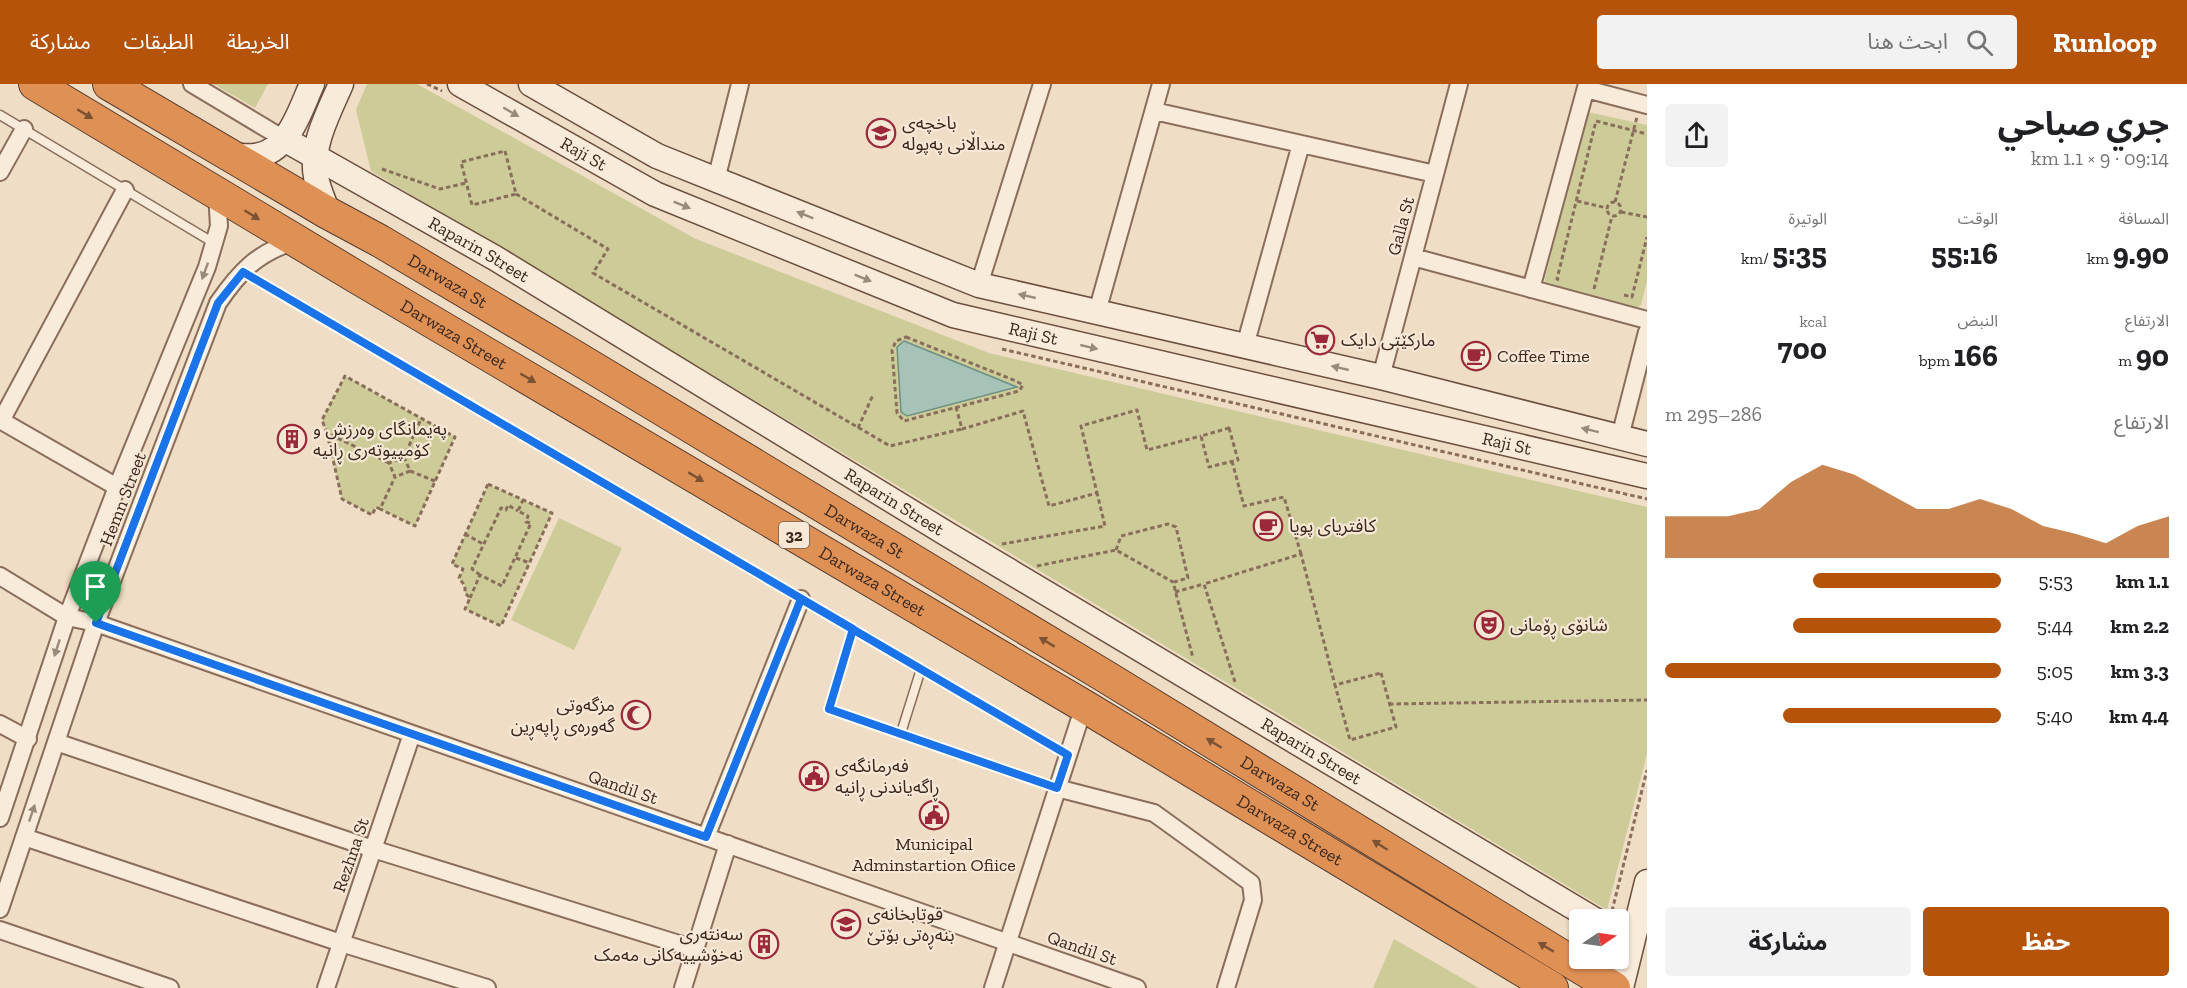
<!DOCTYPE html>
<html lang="ar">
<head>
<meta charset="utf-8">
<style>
	:root { --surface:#fff; --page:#f2f2f2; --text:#202124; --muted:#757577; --accent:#b45309 }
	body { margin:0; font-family:"Zilla Slab","Noto Sans Arabic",serif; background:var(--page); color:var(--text); direction:rtl; height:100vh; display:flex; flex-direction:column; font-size:22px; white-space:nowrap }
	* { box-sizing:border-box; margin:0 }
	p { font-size:20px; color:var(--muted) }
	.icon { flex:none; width:33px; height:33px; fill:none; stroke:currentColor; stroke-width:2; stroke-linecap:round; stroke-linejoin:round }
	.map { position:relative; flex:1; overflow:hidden; direction:ltr }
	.drawer { display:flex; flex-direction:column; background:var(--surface); width:540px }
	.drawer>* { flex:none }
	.needle { width:39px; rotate:77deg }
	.controls { position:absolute; left:1569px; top:825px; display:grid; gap:12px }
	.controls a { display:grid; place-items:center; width:60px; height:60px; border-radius:6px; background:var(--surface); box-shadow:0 2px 4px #0004; font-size:30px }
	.pin { position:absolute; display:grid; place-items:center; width:51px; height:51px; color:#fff; margin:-62px -26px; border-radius:50% 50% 50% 0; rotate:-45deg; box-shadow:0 0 6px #0007 }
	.pin .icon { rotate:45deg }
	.round { display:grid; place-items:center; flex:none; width:63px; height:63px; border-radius:6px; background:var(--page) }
	.summary { display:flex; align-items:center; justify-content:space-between; height:102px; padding:0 18px }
	h1 { font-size:33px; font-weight:700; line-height:45px }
	.figures { display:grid; grid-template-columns:repeat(3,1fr); gap:9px; height:102px; padding:6px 18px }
	.figures div { display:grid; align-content:center }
	.figures b { font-size:30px; font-weight:700 }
	.figures small { font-size:16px; font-weight:400 }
	.figures p { font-size:16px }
	.chart { height:168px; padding:12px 18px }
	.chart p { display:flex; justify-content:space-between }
	.chart svg { width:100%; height:108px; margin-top:6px; fill:var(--accent); opacity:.7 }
	.button { display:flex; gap:12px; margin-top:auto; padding:12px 18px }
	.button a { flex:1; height:69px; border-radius:6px; background:var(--accent); color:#fff; font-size:24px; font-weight:700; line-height:69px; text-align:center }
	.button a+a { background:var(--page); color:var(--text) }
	ul { padding:0 18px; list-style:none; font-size:20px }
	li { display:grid; grid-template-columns:96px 72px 1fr; align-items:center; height:45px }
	li i { height:15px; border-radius:8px; background:var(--accent) }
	header { display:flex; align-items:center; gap:36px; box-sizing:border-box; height:84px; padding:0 30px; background:var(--accent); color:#fff }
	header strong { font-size:28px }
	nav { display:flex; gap:33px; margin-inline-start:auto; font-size:21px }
	.search { width:420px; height:54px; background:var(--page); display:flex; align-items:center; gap:15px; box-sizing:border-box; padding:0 21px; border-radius:6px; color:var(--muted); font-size:22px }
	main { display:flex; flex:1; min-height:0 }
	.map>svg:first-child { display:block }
	.green { fill:#cdcc99 }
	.water { fill:#a7c2b6; stroke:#6d9183; stroke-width:1.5 }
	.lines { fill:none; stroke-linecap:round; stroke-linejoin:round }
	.lane-casing { stroke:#8a6e5b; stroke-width:11 }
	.street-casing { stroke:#8a6e5b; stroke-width:20 }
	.secondary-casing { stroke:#6c4f3e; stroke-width:27 }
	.highway-casing { stroke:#583d2f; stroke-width:34 }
	.path { stroke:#8a6e5b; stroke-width:3; stroke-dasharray:4.5 3; stroke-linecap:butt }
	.lane { stroke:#f9ebd9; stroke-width:8 }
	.street { stroke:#f9ebd9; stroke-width:16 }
	.secondary { stroke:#f9ebd9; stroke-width:24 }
	.highway { stroke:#df9055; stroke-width:32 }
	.oneway { fill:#9a8a7c }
	.oneway2 { fill:#7c5235 }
	.route-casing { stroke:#fff; stroke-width:12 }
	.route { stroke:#1a73e8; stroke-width:8 }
	.labels { text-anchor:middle; stroke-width:4.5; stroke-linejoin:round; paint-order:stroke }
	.shield { fill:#f6e8d5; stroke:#726256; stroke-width:1.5 }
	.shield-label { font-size:16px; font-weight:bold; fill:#3a281f }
	.poi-label { font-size:18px; fill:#3a281f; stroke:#f6e8d5; text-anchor:start }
	.street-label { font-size:18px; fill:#3a281f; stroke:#f6e8d5 }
</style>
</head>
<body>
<header>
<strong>Runloop</strong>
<div class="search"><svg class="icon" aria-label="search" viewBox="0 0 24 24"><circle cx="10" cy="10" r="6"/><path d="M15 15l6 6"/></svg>ابحث هنا</div>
<nav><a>الخريطة</a><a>الطبقات</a><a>مشاركة</a></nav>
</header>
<main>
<section class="drawer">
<div class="summary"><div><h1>جري صباحي</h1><p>09:14 · 9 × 1.1 km</p></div><a class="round"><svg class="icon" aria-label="share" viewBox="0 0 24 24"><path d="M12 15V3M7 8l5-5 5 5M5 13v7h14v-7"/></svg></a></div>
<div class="figures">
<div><p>المسافة</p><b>9.90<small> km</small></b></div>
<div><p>الوقت</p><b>55:16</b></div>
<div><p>الوتيرة</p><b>5:35<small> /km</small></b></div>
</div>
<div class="figures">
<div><p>الارتفاع</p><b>90<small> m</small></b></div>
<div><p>النبض</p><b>166<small> bpm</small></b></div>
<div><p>kcal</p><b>700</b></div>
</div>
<div class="chart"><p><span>الارتفاع</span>286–295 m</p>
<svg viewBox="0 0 160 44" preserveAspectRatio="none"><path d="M0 44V27L10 27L20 27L30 24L40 13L50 6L60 10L70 17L80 24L90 24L100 20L110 24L120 31L130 34L140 38L150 31L160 27V44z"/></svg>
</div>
<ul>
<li><b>1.1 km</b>5:53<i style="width:56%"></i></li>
<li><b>2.2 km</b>5:44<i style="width:62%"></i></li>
<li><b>3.3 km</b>5:05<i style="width:100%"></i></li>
<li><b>4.4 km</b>5:40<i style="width:65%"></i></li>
</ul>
<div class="button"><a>حفظ</a><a>مشاركة</a></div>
</section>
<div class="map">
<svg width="1647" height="904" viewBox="0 0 1647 904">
	<rect width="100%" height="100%" fill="#efddc5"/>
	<path class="green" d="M214,0H268L255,24Z
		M367,0H417L696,155L989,269L1647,423V670L1607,826L371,87L356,26Z
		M1588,28L1647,41V197L1641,221L1637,224L1544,199L1584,30Z
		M345,292L455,353L415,442L376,423L372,431L342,415L327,349L322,336Z
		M488,400L552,429L501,542L465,525L470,514L465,509V502L459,494L463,485L452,480Z
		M559,434L622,464L574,566L511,536Z
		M1394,855L1479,904H1373Z"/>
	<path class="water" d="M904,257L1017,303L907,332L901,328L897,263Z"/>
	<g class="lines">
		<g class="lane-casing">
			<path id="lane" d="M0,31L214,159
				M243,188L1068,671
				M853,545L829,625L1057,704
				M901,649L921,585"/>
		</g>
		<g class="street-casing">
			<path id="street" d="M192,0L284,55
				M1586,5L1647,21
				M1154,27L1435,90
				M0,88L24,45
				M716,96L740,0
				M1413,173L1647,236
				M979,201L1042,0
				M1531,205L1587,0
				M1097,228L1161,0
				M1245,262L1301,60
				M1381,293L1459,0
				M0,336L117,403
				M1,337L125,106
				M1620,353L1647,248
				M0,492L67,533L96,539L1137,904
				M0,640L28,655
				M56,658L373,765L695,865
				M1057,704L1154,729L1251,799L1253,816L1226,904
				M0,734L67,533L117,403L207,183L219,142L217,109
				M24,753L341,859L487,904
				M706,753L801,515
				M0,825L96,539L218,219C240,187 257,169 295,157
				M0,846L170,904
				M326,904L412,650
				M683,904L728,760
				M993,904L1084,622"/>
		</g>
		<g class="secondary-casing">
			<g id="secondary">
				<path id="s1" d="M460,0L655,110L953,231L1647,392"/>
				<path d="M531,0L657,72L979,201L1381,293L1647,360"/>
				<path id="s2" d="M284,55L495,174L947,450L1595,836"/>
				<path d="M231,71C239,72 247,73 255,72C289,68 300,26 312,0"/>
				<path d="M328,129C324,117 318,105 316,93C310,62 329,28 341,0"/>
				<path d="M1621,904L1647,798"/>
			</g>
		</g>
		<g class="highway-casing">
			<g id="highway">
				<path id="s3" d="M35,0L358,194L1084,622L1552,904"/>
				<path id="s4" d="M109,0L328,129L380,157L572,271L1103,591L1614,904"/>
			</g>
		</g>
		<path class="path" d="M427,0L442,7
			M505,67L516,110L472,121L461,78Z
			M382,85L440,105L466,99
			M516,110L608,165L593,189L890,362L962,345
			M1577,117L1607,124
			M1607 125a7 7 0 1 1 14 0a7 7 0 1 1-14 0Z
			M1615,118L1637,33
			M1621,128L1647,133
			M1559,196L1557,195L1596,37L1647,50
			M1594,205L1612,132
			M1624,211L1632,213L1647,153
			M906,253L1016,297L1023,301L1019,307L904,337L897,329L892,266L896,257Z
			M1002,265L1647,415
			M956,323L962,345L1023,327L1049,422L1097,409L1081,342L1137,326L1147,366L1201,352
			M858,344L873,311
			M1229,344L1238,376L1209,383L1201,352Z
			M327,349L322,336L345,292L455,353L415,442L380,425
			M404,373L410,387L395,393L389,379L404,373L421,335
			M1232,377L1244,422L1284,413L1301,470
			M389,379L327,349L342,415L372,431L376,423L380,425L395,393
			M410,387L435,397
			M488,400L552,429L501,542L465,525L470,514L465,509V502L459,494L463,485L452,480Z
			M465,450L483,460
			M1002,460L1105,442L1097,409
			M1116,466L1121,452L1168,440L1176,443L1188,494L1174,498
			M516,474L530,479
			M1037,482L1116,466L1173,498L1193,574
			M480,491L472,485L501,424L506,426L508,421L518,427
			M1175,508L1204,500
			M470,514L480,491L502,502L531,439L526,438L528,432L518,427L523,416
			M1381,589L1396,643L1350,656L1335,601Z
			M1235,598L1204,500L1301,470L1335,601
			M1389,620L1647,616
			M1612,827L1647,686"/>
		<use href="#lane" class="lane"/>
		<use href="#street" class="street"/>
		<use href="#secondary" class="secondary"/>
		<use href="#highway" class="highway"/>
	</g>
	<defs><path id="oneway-solid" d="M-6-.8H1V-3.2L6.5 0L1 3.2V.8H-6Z" transform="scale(1.5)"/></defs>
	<g class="oneway">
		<use href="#oneway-solid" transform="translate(511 28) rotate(30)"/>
		<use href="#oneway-solid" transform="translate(682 121) rotate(22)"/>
		<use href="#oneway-solid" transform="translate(805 131) rotate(-158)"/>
		<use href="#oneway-solid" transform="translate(205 187) rotate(110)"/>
		<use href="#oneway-solid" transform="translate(863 194) rotate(22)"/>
		<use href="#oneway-solid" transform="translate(1027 212) rotate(-167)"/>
		<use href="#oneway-solid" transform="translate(1089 263) rotate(13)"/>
		<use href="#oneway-solid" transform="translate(1340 284) rotate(-167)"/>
		<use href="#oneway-solid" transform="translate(1590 346) rotate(-166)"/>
		<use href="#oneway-solid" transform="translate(57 564) rotate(108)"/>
		<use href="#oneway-solid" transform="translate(32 729) rotate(-71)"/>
	</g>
	<g class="oneway2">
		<use href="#oneway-solid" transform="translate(85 30) rotate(31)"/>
		<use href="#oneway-solid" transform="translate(252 131) rotate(32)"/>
		<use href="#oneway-solid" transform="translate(528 294) rotate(30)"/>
		<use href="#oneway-solid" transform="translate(696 393) rotate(31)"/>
		<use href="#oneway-solid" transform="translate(1047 558) rotate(-149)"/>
		<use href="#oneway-solid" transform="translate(1214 659) rotate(-148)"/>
		<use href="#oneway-solid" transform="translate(1380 761) rotate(-148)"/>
		<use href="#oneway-solid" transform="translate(1546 863) rotate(-149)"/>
	</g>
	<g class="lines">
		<g class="route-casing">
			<path id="route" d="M96,539L706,753L801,515L1068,671L1057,704L829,625L853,545C650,426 446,307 243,188L218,219L96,539"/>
		</g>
		<use href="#route" class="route"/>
	</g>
	<defs>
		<g id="school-ring" transform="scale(1.5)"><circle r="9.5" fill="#f6e8d5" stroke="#9a2a3a" stroke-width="1.5"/><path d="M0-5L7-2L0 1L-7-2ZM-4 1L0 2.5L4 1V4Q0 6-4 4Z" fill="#9a2a3a"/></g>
		<g id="supermarket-ring" transform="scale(1.5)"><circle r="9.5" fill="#f6e8d5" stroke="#9a2a3a" stroke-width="1.5"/><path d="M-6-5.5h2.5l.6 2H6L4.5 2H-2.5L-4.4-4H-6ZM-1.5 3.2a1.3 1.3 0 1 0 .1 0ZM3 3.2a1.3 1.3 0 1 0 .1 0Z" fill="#9a2a3a"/></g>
		<g id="cafe-ring" transform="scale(1.5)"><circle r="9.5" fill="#f6e8d5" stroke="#9a2a3a" stroke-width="1.5"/><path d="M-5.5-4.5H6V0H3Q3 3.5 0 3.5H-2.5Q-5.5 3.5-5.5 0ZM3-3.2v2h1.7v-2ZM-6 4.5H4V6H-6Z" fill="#9a2a3a"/></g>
		<g id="building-ring" transform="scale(1.5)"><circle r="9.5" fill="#f6e8d5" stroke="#9a2a3a" stroke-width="1.5"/><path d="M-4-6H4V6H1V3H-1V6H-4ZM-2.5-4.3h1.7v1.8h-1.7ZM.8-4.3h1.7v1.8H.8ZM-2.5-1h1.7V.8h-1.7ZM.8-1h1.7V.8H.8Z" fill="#9a2a3a"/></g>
		<g id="theatre-ring" transform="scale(1.5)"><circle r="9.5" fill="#f6e8d5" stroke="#9a2a3a" stroke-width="1.5"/><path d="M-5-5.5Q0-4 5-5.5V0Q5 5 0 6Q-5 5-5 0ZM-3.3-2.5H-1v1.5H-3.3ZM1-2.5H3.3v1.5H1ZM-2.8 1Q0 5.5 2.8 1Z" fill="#9a2a3a"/></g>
		<g id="mosque-ring" transform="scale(1.5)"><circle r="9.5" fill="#f6e8d5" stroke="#9a2a3a" stroke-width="1.5"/><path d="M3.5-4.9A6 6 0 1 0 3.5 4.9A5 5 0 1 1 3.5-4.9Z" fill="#9a2a3a"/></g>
		<g id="civic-ring" transform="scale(1.5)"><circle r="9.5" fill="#f6e8d5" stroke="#9a2a3a" stroke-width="1.5"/><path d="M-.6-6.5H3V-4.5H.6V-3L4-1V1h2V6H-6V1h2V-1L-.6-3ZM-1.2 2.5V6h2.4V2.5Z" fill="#9a2a3a"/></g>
	</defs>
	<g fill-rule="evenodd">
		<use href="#school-ring" x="881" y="49"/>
		<use href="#supermarket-ring" x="1320" y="256"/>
		<use href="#cafe-ring" x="1476" y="272"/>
		<use href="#building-ring" x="292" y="355"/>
		<use href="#cafe-ring" x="1268" y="442"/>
		<use href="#theatre-ring" x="1489" y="541"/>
		<use href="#mosque-ring" x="636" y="631"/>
		<use href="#civic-ring" x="814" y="692"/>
		<use href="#civic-ring" x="934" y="731"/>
		<use href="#school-ring" x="846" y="840"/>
		<use href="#building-ring" x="764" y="860"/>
	</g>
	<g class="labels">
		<rect class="shield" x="779" y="438" width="30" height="26" rx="4.5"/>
		<g class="shield-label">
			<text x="794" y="457">32</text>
		</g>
		<g class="poi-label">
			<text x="902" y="45">باخچەی<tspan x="902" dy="21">منداڵانی پەپولە</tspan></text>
			<text x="1341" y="262">مارکێتی دایک</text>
			<text x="1497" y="278">Coffee Time</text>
			<text x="313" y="351">پەیمانگای وەرزش و<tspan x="313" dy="21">کۆمپیوتەری ڕانیە</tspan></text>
			<text x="1289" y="448">کافتریای پویا</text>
			<text x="1510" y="547">شانۆی ڕۆمانی</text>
			<text x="615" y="627" text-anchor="end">مزگەوتی<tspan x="615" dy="21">گەورەی ڕاپەڕین</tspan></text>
			<text x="835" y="688">فەرمانگەی<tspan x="835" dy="21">ڕاگەیاندنی ڕانیە</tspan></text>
			<text x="934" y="766" text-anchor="middle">Municipal<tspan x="934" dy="21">Adminstartion Ofiice</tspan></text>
			<text x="867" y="836">قوتابخانەی<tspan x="867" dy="21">بنەڕەتی بۆتێ</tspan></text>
			<text x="743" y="856" text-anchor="end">سەنتەری<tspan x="743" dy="21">نەخۆشییەکانی مەمک</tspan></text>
		</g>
		<g class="street-label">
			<text dy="6" stroke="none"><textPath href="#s1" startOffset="142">Raji St</textPath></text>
			<text transform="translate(1401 142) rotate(-75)" y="6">Galla St</text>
			<text dy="6" stroke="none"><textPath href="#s2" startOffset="224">Raparin Street</textPath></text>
			<text dy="6" stroke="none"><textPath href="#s4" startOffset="392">Darwaza St</textPath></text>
			<text dy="6" stroke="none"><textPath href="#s3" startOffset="488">Darwaza Street</textPath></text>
			<text dy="6" stroke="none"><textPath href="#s1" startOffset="628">Raji St</textPath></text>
			<text dy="6" stroke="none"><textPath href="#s1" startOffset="1114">Raji St</textPath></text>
			<text transform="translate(123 415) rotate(-69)" y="6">Hemn Street</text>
			<text dy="6" stroke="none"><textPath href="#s2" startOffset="710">Raparin Street</textPath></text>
			<text dy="6" stroke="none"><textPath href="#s4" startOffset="878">Darwaza St</textPath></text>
			<text dy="6" stroke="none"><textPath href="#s3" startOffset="974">Darwaza Street</textPath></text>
			<text dy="6" stroke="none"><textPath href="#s2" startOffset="1196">Raparin Street</textPath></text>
			<text dy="6" stroke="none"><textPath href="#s4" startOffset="1364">Darwaza St</textPath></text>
			<text transform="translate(623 703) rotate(19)" y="6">Qandil St</text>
			<text dy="6" stroke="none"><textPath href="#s3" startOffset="1460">Darwaza Street</textPath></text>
			<text transform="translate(351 771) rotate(-71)" y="6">Rezhna St</text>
			<text transform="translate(1082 864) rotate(19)" y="6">Qandil St</text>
		</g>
	</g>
</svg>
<div class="controls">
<a><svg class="needle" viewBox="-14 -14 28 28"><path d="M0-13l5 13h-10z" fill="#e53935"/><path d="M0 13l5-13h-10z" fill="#757577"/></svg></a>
</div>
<div class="pin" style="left:96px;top:539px;background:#1e9e55"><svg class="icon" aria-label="arrive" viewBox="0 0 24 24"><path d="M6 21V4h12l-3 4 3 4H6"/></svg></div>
</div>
</main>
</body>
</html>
